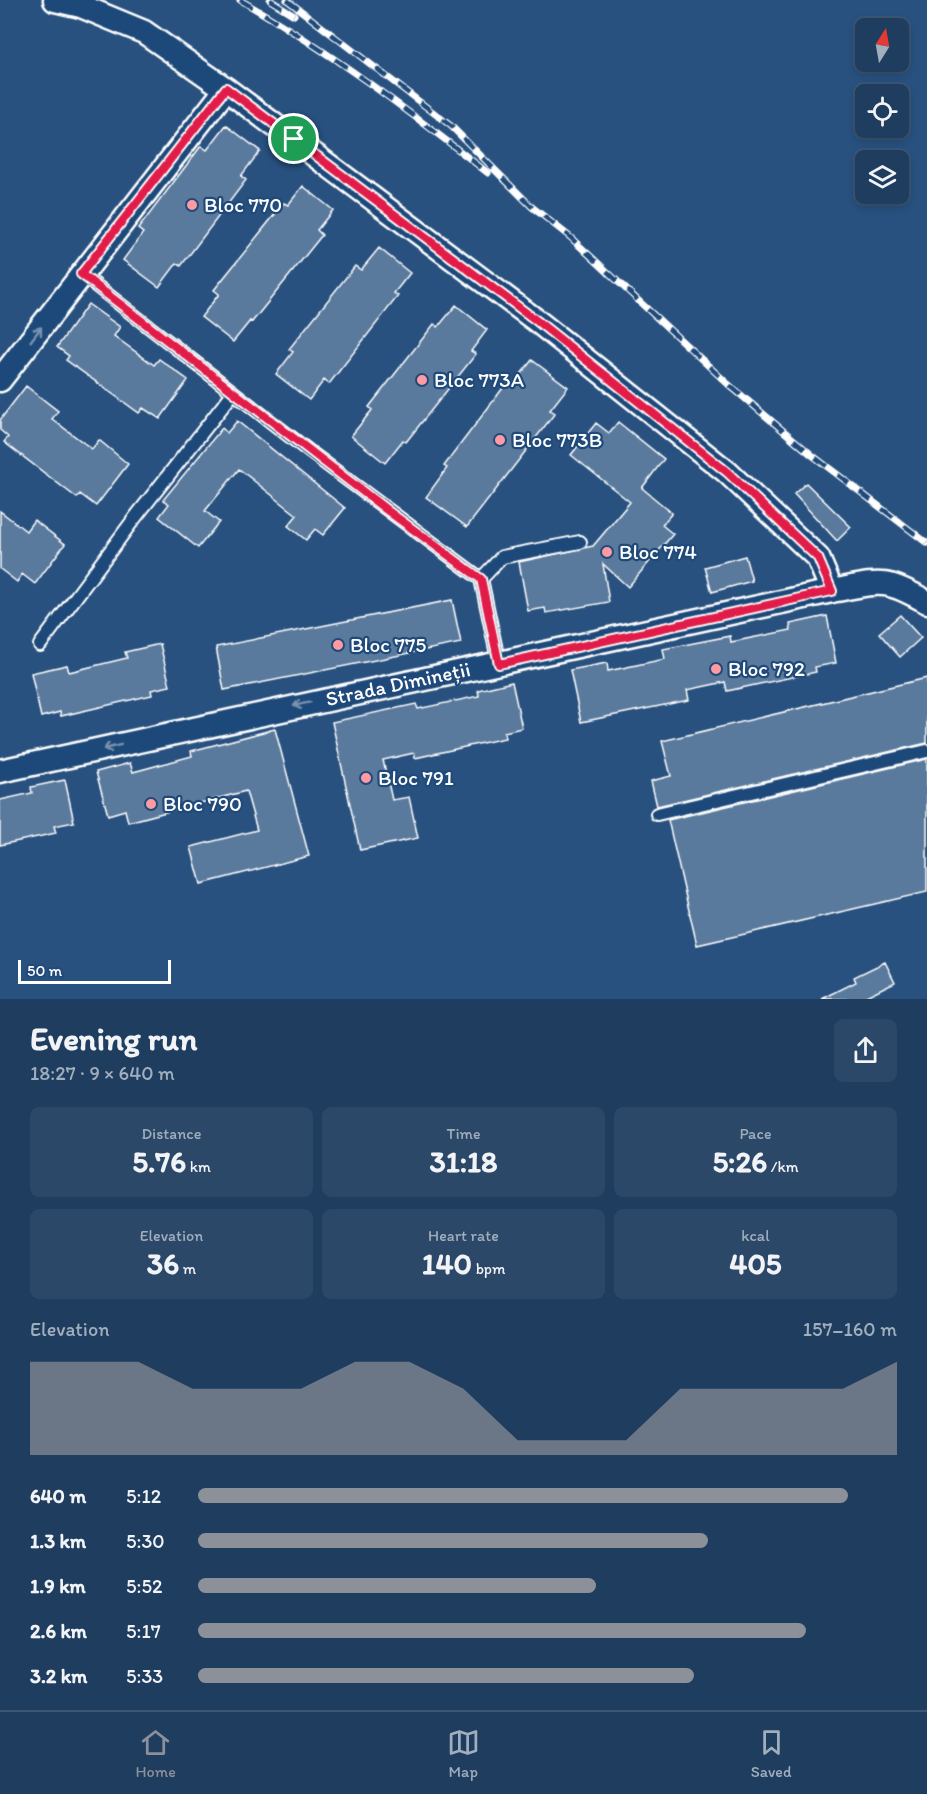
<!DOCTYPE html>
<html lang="en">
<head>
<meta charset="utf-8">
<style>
	:root { --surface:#1e3d5f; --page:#2b4868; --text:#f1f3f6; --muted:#a1aebd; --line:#3c5674; --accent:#8c9099 }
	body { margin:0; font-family:Itim,sans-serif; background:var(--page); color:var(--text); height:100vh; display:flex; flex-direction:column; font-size:22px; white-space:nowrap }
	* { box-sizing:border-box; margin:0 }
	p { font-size:20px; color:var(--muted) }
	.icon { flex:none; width:33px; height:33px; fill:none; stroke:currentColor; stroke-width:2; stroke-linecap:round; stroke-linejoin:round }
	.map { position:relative; height:999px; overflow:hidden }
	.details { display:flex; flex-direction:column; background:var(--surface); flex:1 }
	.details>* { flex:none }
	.needle { width:39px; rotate:11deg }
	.tools { position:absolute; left:855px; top:18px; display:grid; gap:12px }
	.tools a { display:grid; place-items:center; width:54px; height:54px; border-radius:9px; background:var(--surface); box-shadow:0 3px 9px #0003,0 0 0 2px var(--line); font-size:30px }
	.scale { position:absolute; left:18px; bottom:15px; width:153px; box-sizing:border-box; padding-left:6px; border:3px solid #fff; border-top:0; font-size:16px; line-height:21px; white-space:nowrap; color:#fff; -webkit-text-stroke:4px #1f4a7a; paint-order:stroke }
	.pin { position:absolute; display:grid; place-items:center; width:51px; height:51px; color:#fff; margin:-26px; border:3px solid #fff; border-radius:50%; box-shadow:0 2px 6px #0007 }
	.round { display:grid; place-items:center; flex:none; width:63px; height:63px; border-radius:9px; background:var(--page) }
	.overview { display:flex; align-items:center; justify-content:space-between; height:102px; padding:0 30px }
	h1 { font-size:33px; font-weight:700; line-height:45px }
	.stats { display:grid; grid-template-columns:repeat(3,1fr); gap:9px; height:102px; padding:6px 30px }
	.stats div { display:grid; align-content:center; border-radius:9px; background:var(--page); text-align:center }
	.stats b { font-size:30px; font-weight:700 }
	.stats small { font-size:16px; font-weight:400 }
	.stats p { font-size:16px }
	.chart { height:168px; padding:12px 30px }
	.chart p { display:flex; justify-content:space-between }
	.chart svg { width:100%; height:108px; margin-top:6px; fill:var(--accent); opacity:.7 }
	ul { padding:0 30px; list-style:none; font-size:20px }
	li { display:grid; grid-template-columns:96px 72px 1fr; align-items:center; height:45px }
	li i { height:15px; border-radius:8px; background:var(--accent) }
	.tab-bar { display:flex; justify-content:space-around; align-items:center; height:84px; border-top:2px solid var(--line); background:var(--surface); font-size:16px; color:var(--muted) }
	.tab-bar a { display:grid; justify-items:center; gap:3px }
	.tab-bar .current { color:var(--accent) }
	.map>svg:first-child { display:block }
	.building { fill:#5a7a9d; stroke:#fff; stroke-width:1.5 }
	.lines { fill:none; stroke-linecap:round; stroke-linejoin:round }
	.lane-casing { stroke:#fff; stroke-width:16 }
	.street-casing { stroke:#fff; stroke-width:27 }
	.lane { stroke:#1f4a7a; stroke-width:12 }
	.street { stroke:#1f4a7a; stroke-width:22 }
	.rail-casing { stroke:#fff; stroke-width:7 }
	.rail { stroke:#1f4a7a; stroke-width:4.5; stroke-dasharray:14; stroke-linecap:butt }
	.oneway { stroke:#7992af }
	.route-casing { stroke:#fff; stroke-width:12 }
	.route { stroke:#e11d48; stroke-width:8 }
	.poi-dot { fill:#ff9aa2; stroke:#1f4a7a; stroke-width:2 }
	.labels { text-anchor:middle; stroke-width:4.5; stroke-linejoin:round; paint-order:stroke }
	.poi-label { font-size:21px; fill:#fff; stroke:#1f4a7a; text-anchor:start }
	.street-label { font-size:21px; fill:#fff; stroke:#1f4a7a }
</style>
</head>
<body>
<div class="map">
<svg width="927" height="999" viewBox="0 0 927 999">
	<rect width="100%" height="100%" fill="#28517f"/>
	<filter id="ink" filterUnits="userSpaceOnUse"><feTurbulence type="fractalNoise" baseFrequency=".0167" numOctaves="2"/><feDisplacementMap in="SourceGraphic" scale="12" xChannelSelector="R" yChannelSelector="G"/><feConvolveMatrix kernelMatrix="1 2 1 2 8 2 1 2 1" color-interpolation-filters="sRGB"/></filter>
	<g filter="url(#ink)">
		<path class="building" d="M226,125L260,151L241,176L246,180L181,266L177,263L159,287L123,260L143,233L138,229L201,146L207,150Z
			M303,186L333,210L317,230L322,235L252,322L250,321L233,342L201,317L219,294L214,290L284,203L288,205Z
			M379,248L410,273L394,293L398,296L329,384L324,380L309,400L276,374L293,352L289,349L355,266L361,270Z
			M88,304L120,327L114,336L154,365L159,359L188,380L160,419L143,408L139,413L66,360L69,356L57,347Z
			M456,305L487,330L471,351L476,354L406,442L403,440L385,463L351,436L372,410L369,407L434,324L438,327Z
			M532,360L568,387L550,410L555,413L467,527L426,497L447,468L444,466L509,380L514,383Z
			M26,386L58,411L52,419L92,449L99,440L128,464L96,506L80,494L77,498L4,442L8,437L0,430V420Z
			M237,421L345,508L323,535L315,529L306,540L288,526L297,515L239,469L205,511L219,522L198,548L159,517L169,504L163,500L222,428L227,433Z
			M618,422L664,459L642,488L672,513L662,525L673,534L628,587L603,564L609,602L546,613L545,608L528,611L519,562L593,546L630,502L571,455L596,423L609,433Z
			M806,483L851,527L837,541L794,494Z
			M0,511L26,531L34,520L65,544L35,584L22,574L17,582L0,569Z
			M745,556L752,581L712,592L705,567Z
			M452,600L461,643L224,690L216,647Z
			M900,615L921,638L900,657L879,633Z
			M827,616L836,663L815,667L816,672L727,691L725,682L687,690L689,700L581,722L570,670L607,663L608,671L665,659L663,649L730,636L731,642L791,630L790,624Z
			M160,644L170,686L151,690L152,695L61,716L60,712L41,717L31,673L67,665L69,672L127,658L125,652Z
			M927,678V743L657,806L651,781L671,776L662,741Z
			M512,682L522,728L504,732L505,738L415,758L414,753L383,760L392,800L409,797L418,838L360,850L332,722L416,704L418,709L479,696L478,690Z
			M275,729L309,856L201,884L191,847L257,830L246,791L128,822L125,810L108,815L96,772L130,763L133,772L192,756L191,751Z
			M927,759V892L697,945L668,820Z
			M65,780L74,822L54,826L56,833L0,845V800L32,793L31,787Z
			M885,962L895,982L860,999H822L856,982L854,977Z"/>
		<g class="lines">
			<g class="lane-casing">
				<path id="lane" d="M81,274L310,452L481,579L499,664
					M481,579L502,557L580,542
					M40,645L134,519L233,393
					M657,814L927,751"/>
			</g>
			<g class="street-casing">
				<path id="street" d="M55,0L81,6L144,32L226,89L537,321L727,472L818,558L832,591
					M0,380L226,89
					M0,771L832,591C880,582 883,577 927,602"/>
			</g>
			<use href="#lane" class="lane"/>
			<use href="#street" class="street"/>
			<g class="rail-casing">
				<path id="rail" d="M240,0C328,50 409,111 488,173
					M270,0L294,15
					M287,0L451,126L532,207L570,237L728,384L812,455L927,543"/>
			</g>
			<use href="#rail" class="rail"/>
		</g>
		<defs><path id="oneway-shaft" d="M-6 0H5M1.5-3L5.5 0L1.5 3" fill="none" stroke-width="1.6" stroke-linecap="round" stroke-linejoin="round" transform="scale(1.5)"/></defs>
		<g class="oneway">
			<use href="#oneway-shaft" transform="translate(36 334) rotate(-53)"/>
			<use href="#oneway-shaft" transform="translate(302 704) rotate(168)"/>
			<use href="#oneway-shaft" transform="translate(112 747) rotate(166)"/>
		</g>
	</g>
	<g class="lines" filter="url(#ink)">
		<g class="route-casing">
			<path id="route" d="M226,88L537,321L727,472L818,558L832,591L499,664L481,579L388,511L81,274Z"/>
		</g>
		<use href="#route" class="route"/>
	</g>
	<g class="poi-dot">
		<circle cx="192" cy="205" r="6"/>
		<circle cx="422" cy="380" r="6"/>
		<circle cx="500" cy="440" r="6"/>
		<circle cx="607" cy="552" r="6"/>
		<circle cx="338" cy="645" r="6"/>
		<circle cx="716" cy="669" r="6"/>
		<circle cx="366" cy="778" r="6"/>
		<circle cx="151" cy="804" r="6"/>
	</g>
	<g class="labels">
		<g class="poi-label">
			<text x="204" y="212">Bloc 770</text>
			<text x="434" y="387">Bloc 773A</text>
			<text x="512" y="447">Bloc 773B</text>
			<text x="619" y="559">Bloc 774</text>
			<text x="350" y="652">Bloc 775</text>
			<text x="728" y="676">Bloc 792</text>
			<text x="378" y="785">Bloc 791</text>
			<text x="163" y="811">Bloc 790</text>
		</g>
		<g class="street-label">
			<text transform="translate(398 684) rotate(-12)" y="7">Strada Dimineții</text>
		</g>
	</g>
</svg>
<div class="tools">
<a><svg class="needle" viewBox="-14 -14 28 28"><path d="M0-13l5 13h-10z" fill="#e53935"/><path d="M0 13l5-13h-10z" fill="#a1aebd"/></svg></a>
<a><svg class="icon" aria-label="locate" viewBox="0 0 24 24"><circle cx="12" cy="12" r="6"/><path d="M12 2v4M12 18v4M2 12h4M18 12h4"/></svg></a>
<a><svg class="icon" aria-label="layers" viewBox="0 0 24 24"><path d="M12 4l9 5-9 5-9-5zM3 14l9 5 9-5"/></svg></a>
</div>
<div class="scale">50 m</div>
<div class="pin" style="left:294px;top:139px;background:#1e9e55"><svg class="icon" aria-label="arrive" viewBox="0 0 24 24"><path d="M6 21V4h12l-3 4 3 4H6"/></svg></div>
</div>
<section class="details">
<div class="overview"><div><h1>Evening run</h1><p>18:27 · 9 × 640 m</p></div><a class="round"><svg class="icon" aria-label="share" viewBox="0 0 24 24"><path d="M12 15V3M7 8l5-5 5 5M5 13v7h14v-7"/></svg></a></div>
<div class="stats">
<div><p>Distance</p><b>5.76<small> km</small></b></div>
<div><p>Time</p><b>31:18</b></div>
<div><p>Pace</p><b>5:26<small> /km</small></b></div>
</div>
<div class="stats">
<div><p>Elevation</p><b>36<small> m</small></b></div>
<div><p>Heart rate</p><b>140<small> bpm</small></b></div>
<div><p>kcal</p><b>405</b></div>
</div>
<div class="chart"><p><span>Elevation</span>157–160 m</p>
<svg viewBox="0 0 160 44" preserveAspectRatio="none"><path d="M0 44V6L10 6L20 6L30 17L40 17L50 17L60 6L70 6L80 17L90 38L100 38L110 38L120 17L130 17L140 17L150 17L160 6V44z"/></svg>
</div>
<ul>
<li><b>640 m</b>5:12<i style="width:93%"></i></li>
<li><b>1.3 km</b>5:30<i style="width:73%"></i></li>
<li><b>1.9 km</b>5:52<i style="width:57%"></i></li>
<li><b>2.6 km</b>5:17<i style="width:87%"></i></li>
<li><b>3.2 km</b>5:33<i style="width:71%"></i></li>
</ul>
</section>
<nav class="tab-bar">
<a class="current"><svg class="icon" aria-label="home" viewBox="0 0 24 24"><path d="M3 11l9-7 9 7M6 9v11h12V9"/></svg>Home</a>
<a><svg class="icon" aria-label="map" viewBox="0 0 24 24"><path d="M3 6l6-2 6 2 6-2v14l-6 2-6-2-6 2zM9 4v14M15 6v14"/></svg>Map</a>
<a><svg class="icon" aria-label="saved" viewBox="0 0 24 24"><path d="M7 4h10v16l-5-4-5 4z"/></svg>Saved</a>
</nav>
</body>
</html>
